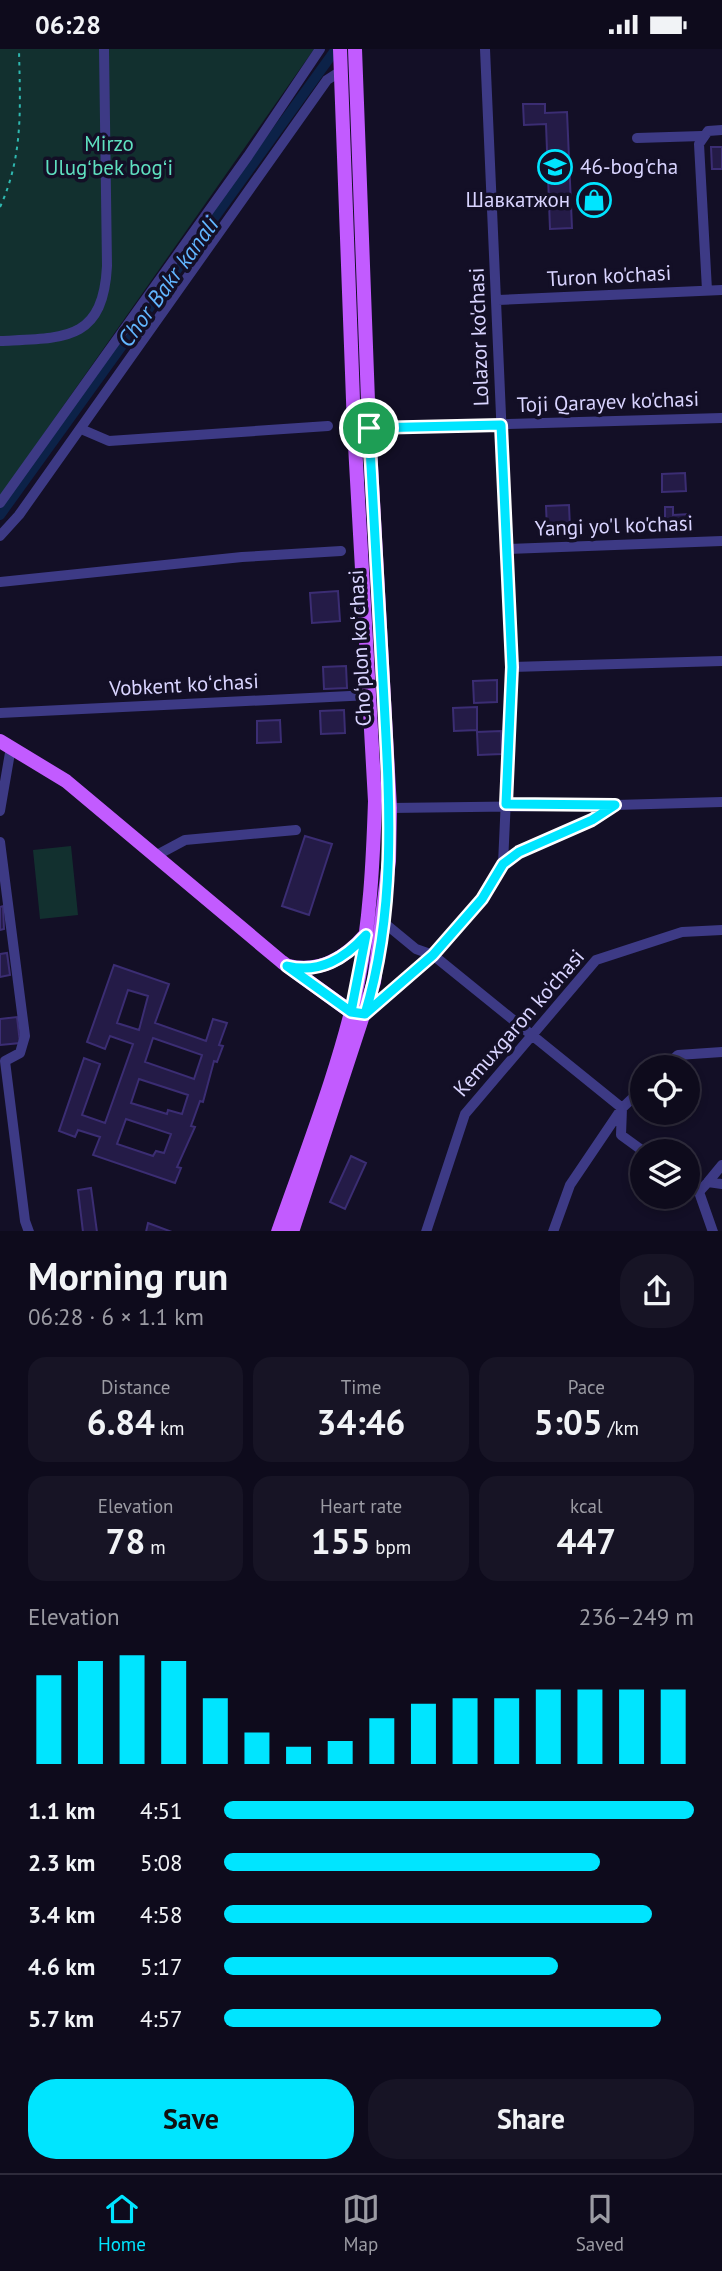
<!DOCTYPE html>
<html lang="en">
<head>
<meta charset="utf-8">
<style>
	:root { --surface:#0e0b1c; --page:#171425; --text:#f1f3f6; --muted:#9b9ba3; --line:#2e2b3b; --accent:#00e5ff }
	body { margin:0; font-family:"PT Sans",sans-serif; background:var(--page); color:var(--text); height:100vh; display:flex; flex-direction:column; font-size:26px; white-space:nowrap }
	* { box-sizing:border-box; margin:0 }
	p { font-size:23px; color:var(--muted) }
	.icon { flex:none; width:38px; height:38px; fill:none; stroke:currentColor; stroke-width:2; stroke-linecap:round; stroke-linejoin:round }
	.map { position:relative; height:1182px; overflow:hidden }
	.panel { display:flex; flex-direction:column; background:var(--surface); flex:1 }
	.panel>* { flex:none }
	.tools { position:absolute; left:630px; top:1006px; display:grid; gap:14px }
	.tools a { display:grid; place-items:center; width:70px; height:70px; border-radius:50%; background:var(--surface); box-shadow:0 4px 10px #0003,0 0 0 2px var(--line); font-size:35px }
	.pin { position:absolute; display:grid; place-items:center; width:60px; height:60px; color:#fff; margin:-30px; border:4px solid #fff; border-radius:50%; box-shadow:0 2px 7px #0007 }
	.round { display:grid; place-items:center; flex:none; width:74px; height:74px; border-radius:28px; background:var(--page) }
	.headline { display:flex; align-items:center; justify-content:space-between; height:119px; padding:0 28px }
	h1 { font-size:38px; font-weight:700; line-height:52px }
	.stats { display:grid; grid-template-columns:repeat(3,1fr); gap:10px; height:119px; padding:7px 28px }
	.stats div { display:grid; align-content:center; border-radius:18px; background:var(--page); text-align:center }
	.stats b { font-size:35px; font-weight:700 }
	.stats small { font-size:19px; font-weight:400 }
	.stats p { font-size:19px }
	.chart { height:196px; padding:14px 28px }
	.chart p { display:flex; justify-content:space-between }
	.chart svg { width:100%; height:126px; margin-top:7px; stroke:var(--accent); stroke-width:6 }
	.button { display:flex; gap:14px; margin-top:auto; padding:14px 28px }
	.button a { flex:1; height:80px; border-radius:28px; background:var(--accent); color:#111; font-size:28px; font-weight:700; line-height:80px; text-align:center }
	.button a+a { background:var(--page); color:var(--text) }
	ul { padding:0 28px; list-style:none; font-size:23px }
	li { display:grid; grid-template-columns:112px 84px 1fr; align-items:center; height:52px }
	li i { height:18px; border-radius:9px; background:var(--accent) }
	.status { display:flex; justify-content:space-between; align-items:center; height:49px; padding:0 35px; background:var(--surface); direction:ltr }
	.status svg { height:19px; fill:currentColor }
	.tab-bar { display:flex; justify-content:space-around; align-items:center; height:98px; border-top:2px solid var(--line); background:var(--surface); font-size:19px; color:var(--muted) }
	.tab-bar a { display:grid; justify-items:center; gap:4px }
	.tab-bar .selected { color:var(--accent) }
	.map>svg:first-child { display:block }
	.green { fill:#12302f }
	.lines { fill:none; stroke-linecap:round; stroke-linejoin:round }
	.canal { stroke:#0c2248; stroke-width:10 }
	.building { fill:#241b47; stroke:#3b2d73; stroke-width:2; fill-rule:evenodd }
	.path { stroke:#2fb8b0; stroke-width:2; stroke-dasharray:3.5 5; stroke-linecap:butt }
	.minor { stroke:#3d3a85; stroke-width:10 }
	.major { stroke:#c25bff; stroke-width:14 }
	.route-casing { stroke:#fff; stroke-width:14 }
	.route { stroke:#00e5ff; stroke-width:9 }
	.labels { text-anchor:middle; stroke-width:7; stroke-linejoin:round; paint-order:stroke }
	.park-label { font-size:21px; fill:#5fe0c0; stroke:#130f26 }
	.poi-label { font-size:21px; fill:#d9d4ff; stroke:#130f26; text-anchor:start }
	.street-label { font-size:21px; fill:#d9d4ff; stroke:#130f26 }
	.water-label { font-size:23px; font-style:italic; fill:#62b6ff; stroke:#130f26 }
</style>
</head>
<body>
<div class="status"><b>06:28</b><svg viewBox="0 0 49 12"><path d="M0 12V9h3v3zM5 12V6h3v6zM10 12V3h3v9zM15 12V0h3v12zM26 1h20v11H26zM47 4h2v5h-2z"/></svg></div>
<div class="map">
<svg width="722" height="1183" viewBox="0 0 722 1183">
	<rect width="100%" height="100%" fill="#130f26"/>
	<path class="green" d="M0,0H314L0,447Z
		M71,797L78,866L40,870L33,801Z"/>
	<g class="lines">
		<path class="canal" d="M0,466L336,0"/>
	</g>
	<path class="building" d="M523,55H545V64L567,63L572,179L550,180L546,75L524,76Z
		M711,98H722V120H712Z
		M685,424L686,442L662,443V425Z
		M569,456L570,479L547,480L546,457Z
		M665,458H673V466L689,465V476H665Z
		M338,542L340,572L312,574L310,544Z
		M346,617L347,639L324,640L323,618Z
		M497,631V653L474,654L473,632Z
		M477,658V681L454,682L453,659Z
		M344,661L345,684L321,685L320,662Z
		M280,671L281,693L257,694V672Z
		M501,682L502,705L478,706L477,683Z
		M305,787L332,795L309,866L282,857Z
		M3,857L4,880L0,881V858Z
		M7,904L10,926L0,928V905Z
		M114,916L169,935L155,974L206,992L213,970L227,974L219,996L223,997L217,1013L214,1012L203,1053L200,1052L191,1077L195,1078L177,1118L181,1119L175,1134L93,1106L100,1088L78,1081L75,1088L59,1082L84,1009L100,1015L82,1066L105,1074L133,995L110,987L105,1000L87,993ZM128,941L148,947L139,981L117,974ZM153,989L202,1006L194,1030L145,1013ZM139,1030L188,1046L182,1065L168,1061L167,1065L131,1054ZM126,1070L171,1085L164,1104L156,1102L153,1107L117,1095Z
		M17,968L20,994L0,996V970Z
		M351,1107L366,1114L345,1160L330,1153Z
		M91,1139L97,1183H83L78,1141Z
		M148,1174L172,1183H146Z"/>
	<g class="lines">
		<path class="path" d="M0,158C24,106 20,56 19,0"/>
		<path class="minor" d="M485,0L512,618L503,815
			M637,89L702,87
			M707,241L699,95L708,82L722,81
			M498,251L722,241
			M0,292C64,289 103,293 107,217L104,0
			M369,379L722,369
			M81,380L109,392L328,377
			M0,454L248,107L320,0
			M0,487L19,466L327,31L341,22
			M507,500L722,492
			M0,533L242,508L341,502
			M512,618L722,612
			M0,664L370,646
			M390,759L615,756
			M0,762L11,698
			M0,793L25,987L20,1004L5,1012L25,1172L29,1183
			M157,806L185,791L296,781
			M382,872L416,900L433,906L622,1059L621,1086L643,1102
			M365,965L433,906L482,850L503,815L519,803L592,771L615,756L722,753
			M665,1018L678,1006L722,1003
			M708,1133L722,1116
			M688,1137L699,1143L713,1183
			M699,1143L708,1133L722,1135
			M426,1183L465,1065L596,911L682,883L722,881
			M553,1183L570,1136L622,1059L642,1040"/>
		<path class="major" d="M0,692L66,732L282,913L351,963L356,964
			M289,917C320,924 345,909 365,886
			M278,1183C306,1103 341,1015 358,933C370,873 373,813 375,752L354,378L340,0
			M292,1183L374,933L389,812L390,759L369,379L355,0"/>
	</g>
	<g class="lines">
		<g class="route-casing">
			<path id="route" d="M369,379C373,464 378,549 383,633C389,743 398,857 365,965L351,963L287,917C320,925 345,909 366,886L351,963L365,965L433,906L482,850L503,815L519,803L592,771L615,756L506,755L512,618L501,376L369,379"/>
		</g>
		<use href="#route" class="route"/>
	</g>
	<defs>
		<g id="school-ring" transform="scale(1.75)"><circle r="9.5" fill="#130f26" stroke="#00e5ff" stroke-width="1.5"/><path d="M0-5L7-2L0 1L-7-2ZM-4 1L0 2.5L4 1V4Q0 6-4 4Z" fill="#00e5ff"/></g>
		<g id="shop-ring" transform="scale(1.75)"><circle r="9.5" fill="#130f26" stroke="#00e5ff" stroke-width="1.5"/><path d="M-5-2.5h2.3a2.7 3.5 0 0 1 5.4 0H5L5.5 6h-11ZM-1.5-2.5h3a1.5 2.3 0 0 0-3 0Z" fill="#00e5ff"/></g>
	</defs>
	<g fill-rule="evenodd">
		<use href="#school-ring" x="555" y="118"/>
		<use href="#shop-ring" x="594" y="151"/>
	</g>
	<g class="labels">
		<g class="park-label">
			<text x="109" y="102">Mirzo<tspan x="109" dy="24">Ulugʻbek bogʻi</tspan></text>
		</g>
		<g class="poi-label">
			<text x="580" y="125">46-bog'cha</text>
			<text x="570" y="158" text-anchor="end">Шавкатжон</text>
		</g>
		<g class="street-label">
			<text transform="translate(609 227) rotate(-3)" y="7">Turon ko'chasi</text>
			<text transform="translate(479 288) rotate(-92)" y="7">Lolazor ko'chasi</text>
			<text transform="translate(608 353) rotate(-2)" y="7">Toji Qarayev ko'chasi</text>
			<text transform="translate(614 477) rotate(-2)" y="7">Yangi yo'l ko'chasi</text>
			<text transform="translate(360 599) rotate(-93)" y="7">Choʻplon koʻchasi</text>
			<text transform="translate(184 636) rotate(-3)" y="7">Vobkent koʻchasi</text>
			<text transform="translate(519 974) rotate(-49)" y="7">Kemuxgaron ko'chasi</text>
		</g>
		<g class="water-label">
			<text transform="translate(168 233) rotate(-54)" y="8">Chor Bakr kanali</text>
		</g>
	</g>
</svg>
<div class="tools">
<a><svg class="icon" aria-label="locate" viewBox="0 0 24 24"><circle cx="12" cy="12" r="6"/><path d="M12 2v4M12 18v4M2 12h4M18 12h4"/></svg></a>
<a><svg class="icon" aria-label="layers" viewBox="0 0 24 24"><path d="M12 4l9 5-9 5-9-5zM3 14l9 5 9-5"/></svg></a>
</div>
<div class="pin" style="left:369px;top:379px;background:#1e9e55"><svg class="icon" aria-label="arrive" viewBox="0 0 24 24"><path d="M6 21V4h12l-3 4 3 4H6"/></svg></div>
</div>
<section class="panel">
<div class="headline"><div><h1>Morning run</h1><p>06:28 · 6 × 1.1 km</p></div><a class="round"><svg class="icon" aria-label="share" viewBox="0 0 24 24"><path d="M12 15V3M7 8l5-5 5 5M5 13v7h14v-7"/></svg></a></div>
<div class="stats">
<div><p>Distance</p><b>6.84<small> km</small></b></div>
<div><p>Time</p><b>34:46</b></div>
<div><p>Pace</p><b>5:05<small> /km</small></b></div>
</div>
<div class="stats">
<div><p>Elevation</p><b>78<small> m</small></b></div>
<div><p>Heart rate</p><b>155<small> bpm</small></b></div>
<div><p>kcal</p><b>447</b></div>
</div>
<div class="chart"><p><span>Elevation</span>236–249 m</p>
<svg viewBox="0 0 160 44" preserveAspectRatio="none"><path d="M5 44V13M15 44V8M25 44V6M35 44V8M45 44V21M55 44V33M65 44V38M75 44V36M85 44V28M95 44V23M105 44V21M115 44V21M125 44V18M135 44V18M145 44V18M155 44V18"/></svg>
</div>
<ul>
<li><b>1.1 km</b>4:51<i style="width:100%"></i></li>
<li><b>2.3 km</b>5:08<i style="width:80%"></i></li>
<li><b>3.4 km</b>4:58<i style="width:91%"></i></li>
<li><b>4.6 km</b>5:17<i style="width:71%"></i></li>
<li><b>5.7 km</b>4:57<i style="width:93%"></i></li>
</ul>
<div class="button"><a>Save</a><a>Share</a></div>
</section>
<nav class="tab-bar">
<a class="selected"><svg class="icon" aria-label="home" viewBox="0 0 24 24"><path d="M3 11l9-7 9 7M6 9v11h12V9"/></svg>Home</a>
<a><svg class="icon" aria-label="map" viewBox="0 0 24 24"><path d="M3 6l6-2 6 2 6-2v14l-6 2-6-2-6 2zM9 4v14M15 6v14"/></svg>Map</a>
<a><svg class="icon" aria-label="saved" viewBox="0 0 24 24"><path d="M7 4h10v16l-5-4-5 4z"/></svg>Saved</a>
</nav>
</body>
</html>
